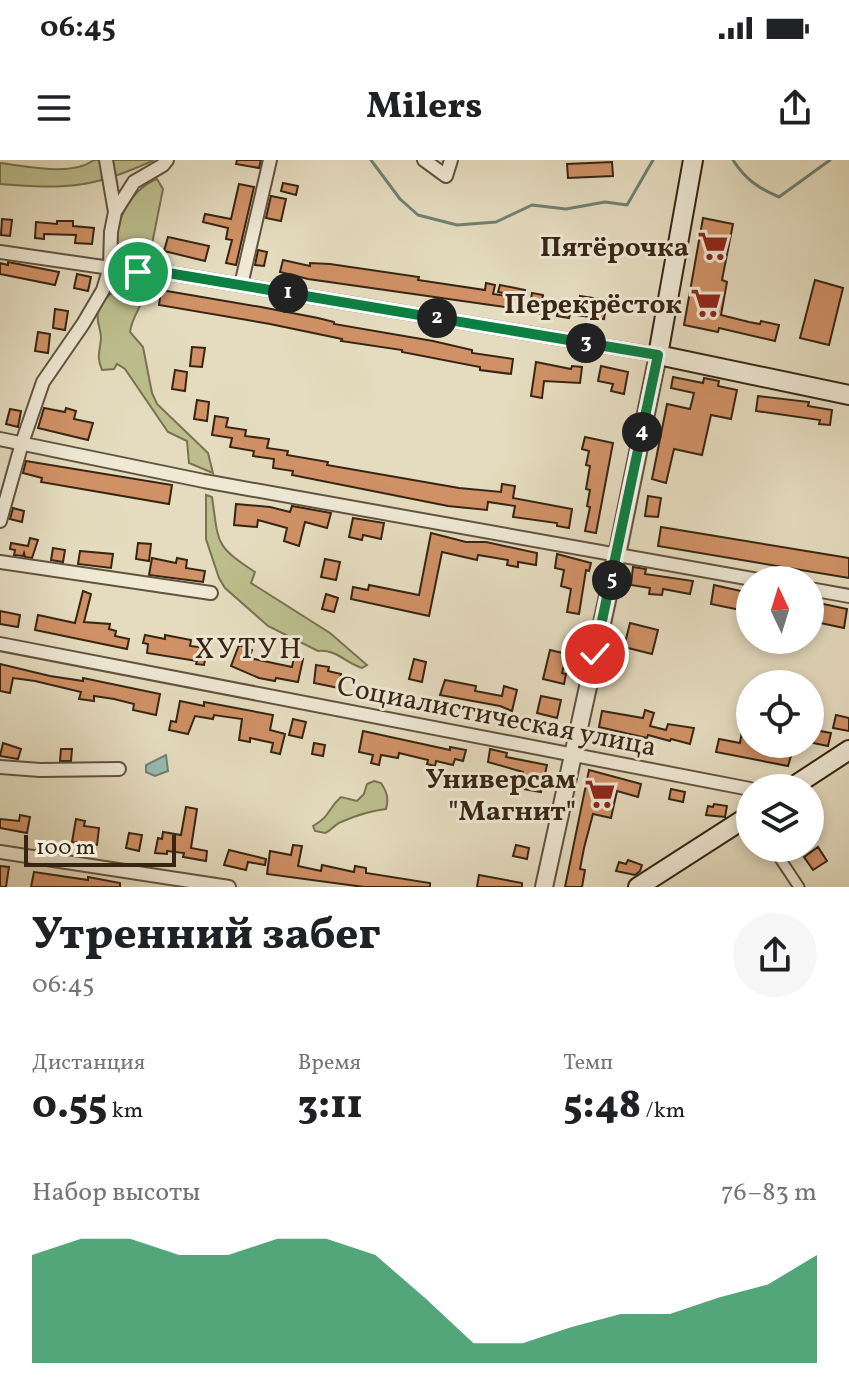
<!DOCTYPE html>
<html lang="ru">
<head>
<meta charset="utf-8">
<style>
	:root { --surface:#fff; --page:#f6f6f6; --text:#202124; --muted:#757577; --accent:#0b8043 }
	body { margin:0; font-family:Vollkorn,serif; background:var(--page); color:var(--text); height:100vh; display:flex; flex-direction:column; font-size:30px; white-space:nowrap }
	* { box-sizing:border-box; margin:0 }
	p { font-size:26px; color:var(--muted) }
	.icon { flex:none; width:44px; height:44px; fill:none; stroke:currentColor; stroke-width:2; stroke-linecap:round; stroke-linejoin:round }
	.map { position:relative; height:727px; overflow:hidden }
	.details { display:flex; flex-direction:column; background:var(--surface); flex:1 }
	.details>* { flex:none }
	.needle { width:52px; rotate:356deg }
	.tools { position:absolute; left:736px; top:406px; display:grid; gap:16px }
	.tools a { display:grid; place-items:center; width:88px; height:88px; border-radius:50%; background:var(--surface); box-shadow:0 4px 12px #0003; font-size:40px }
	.scale { position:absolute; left:24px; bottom:20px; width:152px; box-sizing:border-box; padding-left:8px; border:4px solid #372514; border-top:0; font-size:22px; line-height:28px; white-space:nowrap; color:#372514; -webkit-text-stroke:6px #eee8d5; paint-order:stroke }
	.pin { position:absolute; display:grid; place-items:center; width:68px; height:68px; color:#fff; margin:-34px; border:4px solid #fff; border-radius:50%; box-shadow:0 2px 8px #0007 }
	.km { position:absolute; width:40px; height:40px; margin:-20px; border-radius:50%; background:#222; color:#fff; font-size:22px; line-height:40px; text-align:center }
	.round { display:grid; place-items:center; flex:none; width:84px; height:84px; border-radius:42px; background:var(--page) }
	.summary { display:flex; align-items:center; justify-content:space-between; height:136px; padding:0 32px }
	h1 { font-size:44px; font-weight:800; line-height:60px }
	.stats { display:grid; grid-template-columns:repeat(3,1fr); gap:12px; height:136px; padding:8px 32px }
	.stats div { display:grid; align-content:center }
	.stats b { font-size:40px; font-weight:800 }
	.stats small { font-size:22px; font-weight:400 }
	.stats p { font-size:22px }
	.chart { height:224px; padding:16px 32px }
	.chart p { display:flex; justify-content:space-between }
	.chart svg { width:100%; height:144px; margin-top:8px; fill:var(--accent); opacity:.7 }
	.status { display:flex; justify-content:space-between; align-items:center; height:56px; padding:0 40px; background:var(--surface); direction:ltr }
	.status svg { height:22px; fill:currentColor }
	header { display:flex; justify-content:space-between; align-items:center; height:104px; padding:0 32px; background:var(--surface); font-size:36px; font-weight:800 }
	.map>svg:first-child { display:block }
	.green { fill:#bcbe8d; stroke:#7a7250; stroke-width:2 }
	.water { fill:#96bcb2; stroke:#708073; stroke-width:2 }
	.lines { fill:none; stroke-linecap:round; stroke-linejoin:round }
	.stream { stroke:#708073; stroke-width:3 }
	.building { fill:#d09166; stroke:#372514; stroke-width:2 }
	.pedestrian-casing { stroke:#62533f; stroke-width:13 }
	.minor-casing { stroke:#62533f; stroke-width:16 }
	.tertiary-casing { stroke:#62533f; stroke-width:20 }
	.secondary-casing { stroke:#372514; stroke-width:22 }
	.pedestrian { stroke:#eee8d5; stroke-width:9 }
	.minor { stroke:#eee8d5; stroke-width:12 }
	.tertiary { stroke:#eee8d5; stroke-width:16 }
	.secondary { stroke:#eee8d5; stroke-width:18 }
	.route-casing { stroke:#fff; stroke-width:16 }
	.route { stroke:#0b8043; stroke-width:10 }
	.labels { text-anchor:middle; stroke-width:6; stroke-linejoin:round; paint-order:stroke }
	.poi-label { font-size:28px; font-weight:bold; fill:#372514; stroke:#eee8d5; text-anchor:end }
	.street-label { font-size:28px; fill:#372514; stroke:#eee8d5 }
	.neighbourhood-label { font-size:30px; letter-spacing:2px; fill:#372514; stroke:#eee8d5 }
</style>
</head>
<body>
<div class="status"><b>06:45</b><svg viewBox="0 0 49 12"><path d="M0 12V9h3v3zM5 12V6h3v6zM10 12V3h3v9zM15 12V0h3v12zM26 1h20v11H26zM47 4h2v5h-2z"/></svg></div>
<header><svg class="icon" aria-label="menu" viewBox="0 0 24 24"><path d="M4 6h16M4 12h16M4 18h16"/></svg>Milers<svg class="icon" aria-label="share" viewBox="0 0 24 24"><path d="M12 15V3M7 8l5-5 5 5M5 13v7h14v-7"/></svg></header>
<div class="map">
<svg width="849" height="727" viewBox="0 0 849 727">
	<rect width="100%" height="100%" fill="#e5dcbf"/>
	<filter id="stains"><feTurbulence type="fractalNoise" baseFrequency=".0025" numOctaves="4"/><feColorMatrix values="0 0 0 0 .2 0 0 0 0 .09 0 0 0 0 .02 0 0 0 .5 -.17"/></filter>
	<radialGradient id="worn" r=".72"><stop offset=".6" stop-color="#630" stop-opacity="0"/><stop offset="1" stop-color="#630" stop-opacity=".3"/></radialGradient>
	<path class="green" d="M94,0H154C92,29 66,29 0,24V3C27,6 71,17 94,0Z
		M157,19L163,29L150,94L145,98H134L120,91C110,65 132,28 157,19Z
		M143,120L147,127C144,144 132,155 130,172L143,187L152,233L157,244L208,293L213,313L189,303L187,281L168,272L125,209L117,204L114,209L102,210C96,195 100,193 101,178C101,169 96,162 98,153C101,135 127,122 143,120Z
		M206,335L212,337C219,384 214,385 255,412L251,423L330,473L367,505L362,508C346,503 336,489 318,491L268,466L225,428L219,418L206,379Z
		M374,621L381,623C387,632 389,639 386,649C369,651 357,655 341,662C335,664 332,670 325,673L315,671L313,666C331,656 328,648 341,637L357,641L364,634L367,624Z"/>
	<path class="water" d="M166,595L168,611L155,616L146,612V605Z"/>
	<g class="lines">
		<path class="stream" d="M371,0L400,39L418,55L457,65L496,62L532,45L566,49L605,42L627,45L653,0
			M733,0C745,19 758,28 779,37L830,0"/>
	</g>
	<path class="building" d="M237,0H261L259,8L236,4Z
		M612,2L613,16L568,18L567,4Z
		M283,23L298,26L296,35L281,31Z
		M239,24L254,27L236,105L226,103L232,80L226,79L228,68L203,62L205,54L231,59Z
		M271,36L286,39L281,61L266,58Z
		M703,58L733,64L722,120L727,122L721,155L749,162L760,164L761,161L779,165L775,181L719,168L718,172L684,165Z
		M2,59L12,60L10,76L1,75Z
		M57,61H73V66L94,68L92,84L75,83L76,75L44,74V79L35,78L36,62L57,64Z
		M168,77L209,86L205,101L164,91Z
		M258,90L267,92L264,106L255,105Z
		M283,100L310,106V103L330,104L419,117L418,120L485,130L486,123L495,125L493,134L514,137L512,148L308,119L280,112Z
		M8,102L59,112L55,125L0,114V103L8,105Z
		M77,114L91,117L88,131L74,128Z
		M815,120L843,128L829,185L800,178Z
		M500,125L525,130L523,137L498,132Z
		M161,130L261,147L318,158L334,162V164L433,181L472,190V193L513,199L511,214L480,210V207L402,192V190L341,181L342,179L270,164L159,145Z
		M532,133L543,135L540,154L529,152Z
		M580,136L607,140L604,159L570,154L569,158L557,156L559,141L579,145Z
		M55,149L68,151L65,170L53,168Z
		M38,172L50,174L48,193L35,191Z
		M192,187L205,188L202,207L190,206Z
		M536,202L571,209L572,206L582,207L580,223L544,221L542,238L531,236Z
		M601,206L628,212L624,234L611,231L613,224L598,221Z
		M175,210L187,212L185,231L172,229Z
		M673,217L703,223L704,218L719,221L718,226L737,230L731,259L711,255L702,295L674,289L666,323L652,319L667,244L690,249L694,233L671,228Z
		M758,236L809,242L808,246L832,250L830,265L819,264L820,260L756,251Z
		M197,240L209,242L207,261L194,259Z
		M44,248L65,252L66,248L76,251L74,259L93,263L88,280L38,268Z
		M10,249L21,251L18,267L6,264Z
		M215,256L228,258L226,267L246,270L245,276L269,279L267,288L288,291L287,295L328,302L327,305L459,328L501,332L502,324L515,326L513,338L572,349L569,368L557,366V363L513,357L515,346L488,342L487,350L448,346L292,315L293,311L273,308L274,299L253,296L254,291L230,287L232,278L212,275Z
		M585,277L613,283L596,373L585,371L590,347L587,346L590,330L586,329L590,306L586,305L589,291L582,289Z
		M26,301L172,325L169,344L41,322L42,318L23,313Z
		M648,336L661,338L658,357L645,356Z
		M236,344L270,347L290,352L292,346L331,353L327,368L305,362L299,386L284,381L287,368L258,360L257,367L234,365Z
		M13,348L24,351L22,362L10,359Z
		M353,358L384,363L381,379L363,375L362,380L349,377Z
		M661,367L849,398V418L658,386Z
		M431,373L466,382H486L537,393L536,405L518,402V407L507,405L508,400L478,395L477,400L442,392L429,456L351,439L353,427L368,430L369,425L419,435Z
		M30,378L38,380L32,398L25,397L24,393L23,396L14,395L15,390L10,389L11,383L28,386Z
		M138,383L151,384L149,401L136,399Z
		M53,388L65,390L63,402L51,400Z
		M80,391L113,394L111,408L78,404Z
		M557,394L591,403L589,411L586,410L579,454L567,452L571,429L561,426L564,410L555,408Z
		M152,398L176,403L177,398L187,400L186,408L205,411L203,422L149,415Z
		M325,399L340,402L336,420L321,417Z
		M633,407L646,409L645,414L693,421L690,434L663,429L662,435L649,434L650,428L631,425Z
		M714,425L750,433V452L711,444Z
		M83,431L91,434L84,462L110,464L109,469L116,471L115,476L129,479L127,489L35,470L38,455L75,463Z
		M326,434L338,438L334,452L322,449Z
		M814,442L847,449L844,468L811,461Z
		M0,451L20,455L18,467L0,464Z
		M630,463L658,470L652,494L624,487Z
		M145,475L165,479V475L191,480L190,486L207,488L204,505L196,504L197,501L147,493L148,484L143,483Z
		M239,485L252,490L250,496L254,499L292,507L294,497L303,499L298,522L276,518L275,521L259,518L231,506Z
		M550,490L567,494L562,513L566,514L564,524L543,519Z
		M414,499L426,502L422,522L409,519Z
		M0,504L50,516L83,521V518L160,534L156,555L133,550L134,544L114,539L94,536V541L79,539L81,532L35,521L13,518L10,533L0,531Z
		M316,505L329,507L328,511L341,514L339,528L314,523Z
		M445,520L476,526L475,531L502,536L504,526L517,530L512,551L500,546L440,535Z
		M541,536L561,540L557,558L537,553Z
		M180,541L204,546V542L273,555L270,570L285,574L280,594L271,592L273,583L250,578V582L239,580L242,559L214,555L213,559L195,556L188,574L169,570L171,561L176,562Z
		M645,550L654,553L650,566L666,570L668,564L694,568L690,584L671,579L670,581L648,575L647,578L599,567L602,551L643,558Z
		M836,555L849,558V571L833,568Z
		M293,559L306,562L302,578L289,575Z
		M815,570L831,573L828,586L813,583Z
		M363,571L450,590V587L466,590L463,601L455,599L453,605L436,601L435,606L427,604L428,600L399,593L398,598L381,595L379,605L371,603L373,595L359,592Z
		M742,571L750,572V584H772L793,589L788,606L716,592L719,579L740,583Z
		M3,583L21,589L18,599L0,596Z
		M314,583L325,585L323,596L312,594Z
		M61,589H72L71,601H60Z
		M490,589L507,593L506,597L547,605L541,632L523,629V612L488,602Z
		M589,610L641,624L638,637L617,631L611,658L593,654L584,688L580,709L585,710L582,727H565Z
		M671,629L685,632L683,642L669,639Z
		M714,644L727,646L725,657L706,655L708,646L713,647Z
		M186,647L197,649L191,688L207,691L206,701L183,697L184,693L167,691V694L155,693L158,678L162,679L163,672L181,675Z
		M20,655L30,657L27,673L0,668V659L19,661Z
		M76,659L85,661L84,666L99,668L97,685L72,682Z
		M129,673L142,675L139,691L126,688Z
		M293,685L302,686L298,706L321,711L322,705L354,712L355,706L366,708V713L430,723V727H364L267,714L270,691L291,695Z
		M516,685L529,688L527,699L513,696Z
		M818,687L827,701L813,710L804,697Z
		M229,690L266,699L265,705L248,702L246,710L224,705Z
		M628,700L642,705L640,711L635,715L616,711L619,702L626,704Z
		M0,706L9,707L6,727H0Z
		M34,712L88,720V717L120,723V727H31Z
		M479,715L522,723V727H477Z"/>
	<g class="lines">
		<g class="pedestrian-casing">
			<path id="pedestrian" d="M773,688L799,727"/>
		</g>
		<g class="minor-casing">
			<path id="minor" d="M424,0L446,16L451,0
				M115,52L134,22L163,5L167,0
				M0,92L138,112H162L658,195
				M241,125L270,0
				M0,279L204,321L758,420
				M0,361L22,283L43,222L83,164L103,130L110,107L111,72L115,52L106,0
				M0,402L211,433
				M810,429L849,436
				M0,484L750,629
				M0,607L40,610L119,609
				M0,692L229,727"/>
		</g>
		<g class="tertiary-casing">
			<path id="tertiary" d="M544,727L617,395L658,195"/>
		</g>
		<g class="secondary-casing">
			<path id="secondary" d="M693,0L658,195L849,235
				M791,628L849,590
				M638,727L750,655"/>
		</g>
		<use href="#pedestrian" class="pedestrian"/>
		<use href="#minor" class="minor"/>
		<use href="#tertiary" class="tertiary"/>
		<use href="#secondary" class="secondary"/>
	</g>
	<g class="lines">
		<g class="route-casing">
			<path id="route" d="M138,112H162L658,195L595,494"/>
		</g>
		<use href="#route" class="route"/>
	</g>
	<defs>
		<g id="supermarket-bare" transform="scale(2.4)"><path d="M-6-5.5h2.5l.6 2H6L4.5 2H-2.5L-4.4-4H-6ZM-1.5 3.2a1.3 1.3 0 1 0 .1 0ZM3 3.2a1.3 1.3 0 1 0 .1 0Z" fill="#8f2418" stroke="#eee8d5" stroke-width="2.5" paint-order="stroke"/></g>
	</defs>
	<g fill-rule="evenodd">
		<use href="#supermarket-bare" x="713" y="86"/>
		<use href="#supermarket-bare" x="706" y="143"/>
		<use href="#supermarket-bare" x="600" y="634"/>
	</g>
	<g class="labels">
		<g class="poi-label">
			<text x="689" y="96">Пятёрочка</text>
			<text x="682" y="153">Перекрёсток</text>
			<text x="576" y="628">Универсам<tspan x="576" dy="32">"Магнит"</tspan></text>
		</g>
		<g class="street-label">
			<text transform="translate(497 555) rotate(11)" y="10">Социалистическая улица</text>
		</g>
		<g class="neighbourhood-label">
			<text x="249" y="498">ХУТУН</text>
		</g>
	</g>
	<rect width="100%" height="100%" filter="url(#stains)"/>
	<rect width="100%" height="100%" fill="url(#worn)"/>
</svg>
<div class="tools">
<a><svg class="needle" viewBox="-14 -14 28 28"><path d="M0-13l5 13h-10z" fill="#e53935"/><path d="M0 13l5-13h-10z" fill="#757577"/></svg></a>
<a><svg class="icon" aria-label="locate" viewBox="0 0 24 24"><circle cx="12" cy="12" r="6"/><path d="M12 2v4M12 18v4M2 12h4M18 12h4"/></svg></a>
<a><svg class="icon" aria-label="layers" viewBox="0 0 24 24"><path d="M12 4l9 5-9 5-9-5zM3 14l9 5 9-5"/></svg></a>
</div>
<div class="scale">100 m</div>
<div class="pin" style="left:138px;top:112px;background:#1e9e55"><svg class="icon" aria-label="arrive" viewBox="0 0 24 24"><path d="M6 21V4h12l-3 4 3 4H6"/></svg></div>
<div class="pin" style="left:595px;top:494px;background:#d93025"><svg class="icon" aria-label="check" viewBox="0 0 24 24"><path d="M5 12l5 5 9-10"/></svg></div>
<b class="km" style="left:288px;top:133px">1</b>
<b class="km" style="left:437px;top:158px">2</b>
<b class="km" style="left:586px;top:183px">3</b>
<b class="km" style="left:642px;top:272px">4</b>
<b class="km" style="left:612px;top:420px">5</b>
</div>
<section class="details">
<div class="summary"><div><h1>Утренний забег</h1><p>06:45</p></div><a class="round"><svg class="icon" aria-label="share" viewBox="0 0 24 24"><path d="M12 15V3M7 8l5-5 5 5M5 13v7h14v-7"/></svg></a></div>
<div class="stats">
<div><p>Дистанция</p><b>0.55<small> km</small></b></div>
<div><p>Время</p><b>3:11</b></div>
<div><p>Темп</p><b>5:48<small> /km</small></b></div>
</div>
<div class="chart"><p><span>Набор высоты</span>76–83 m</p>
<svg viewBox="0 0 160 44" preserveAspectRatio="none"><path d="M0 44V11L10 6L20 6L30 11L40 11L50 6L60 6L70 11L80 24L90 38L100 38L110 33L120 29L130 29L140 24L150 20L160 11V44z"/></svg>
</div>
</section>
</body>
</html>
